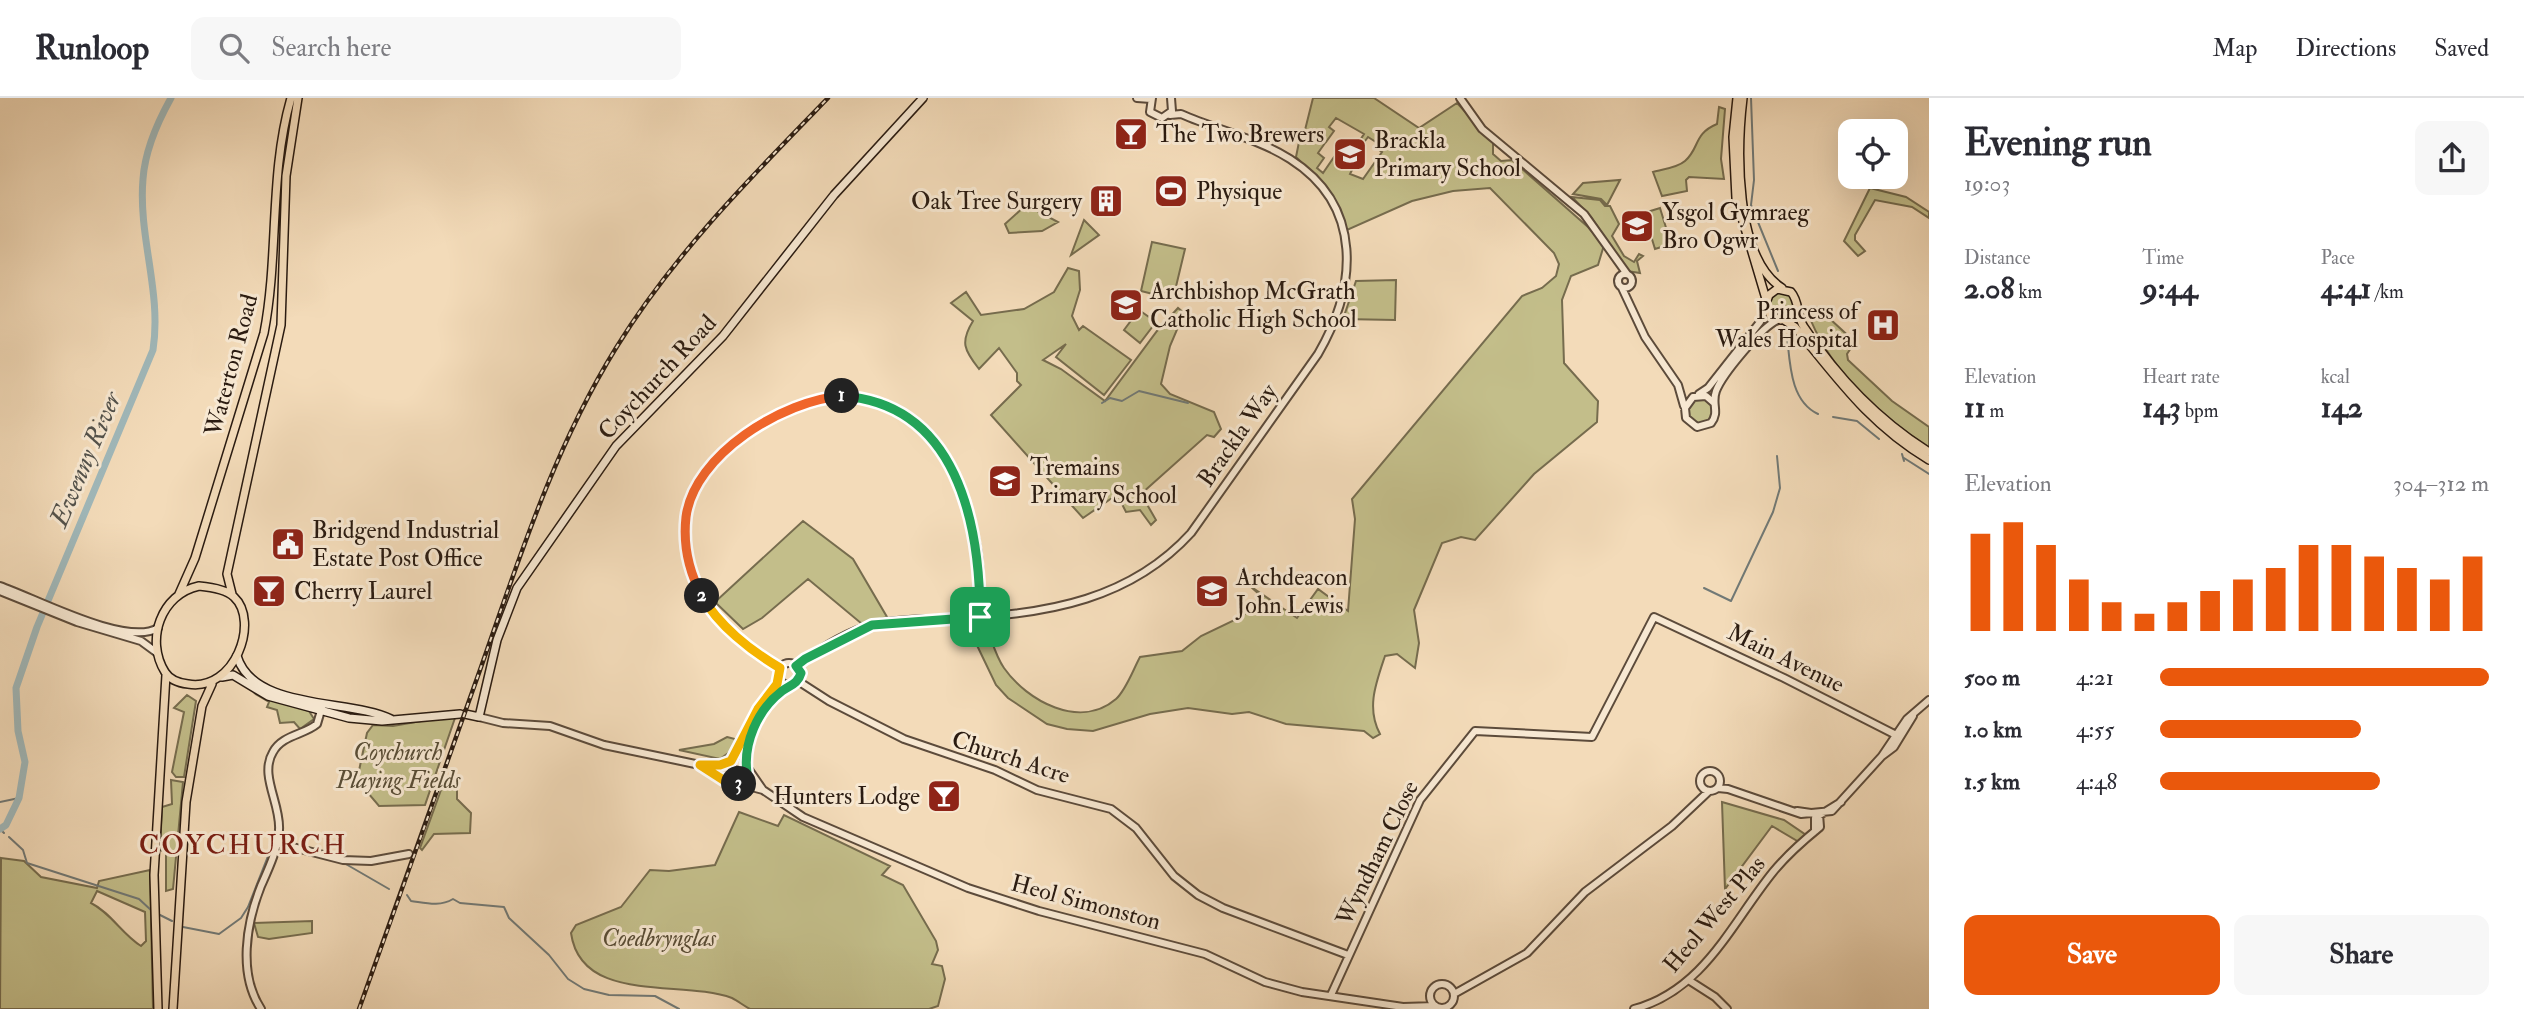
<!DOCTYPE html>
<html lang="en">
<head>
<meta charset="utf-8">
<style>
	:root { --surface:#fff; --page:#f7f7f7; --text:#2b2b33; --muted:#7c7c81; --line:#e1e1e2; --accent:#ea580c }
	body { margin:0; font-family:"IM FELL Double Pica",serif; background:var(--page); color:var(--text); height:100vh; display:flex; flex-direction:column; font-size:26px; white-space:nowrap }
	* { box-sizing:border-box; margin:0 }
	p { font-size:23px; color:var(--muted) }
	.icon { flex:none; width:38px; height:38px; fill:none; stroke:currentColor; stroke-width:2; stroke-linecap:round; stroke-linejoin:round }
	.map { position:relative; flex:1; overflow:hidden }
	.panel { display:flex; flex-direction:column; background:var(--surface); width:595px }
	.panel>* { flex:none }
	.buttons { position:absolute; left:1838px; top:21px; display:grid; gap:14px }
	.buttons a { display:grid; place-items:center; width:70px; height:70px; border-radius:14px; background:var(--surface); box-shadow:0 7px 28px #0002; font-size:35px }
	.pin { position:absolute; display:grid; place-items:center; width:60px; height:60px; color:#fff; margin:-30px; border-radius:14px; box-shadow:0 4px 10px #0006 }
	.km { position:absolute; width:35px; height:35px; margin:-18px; border-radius:50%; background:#222; color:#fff; font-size:19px; line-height:35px; text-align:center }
	.round { display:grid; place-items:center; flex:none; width:74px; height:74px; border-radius:14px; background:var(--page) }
	.head { display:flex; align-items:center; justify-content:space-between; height:119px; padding:0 35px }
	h1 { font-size:38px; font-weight:800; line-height:52px }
	.metrics { display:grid; grid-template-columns:repeat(3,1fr); gap:10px; height:119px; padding:7px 35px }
	.metrics div { display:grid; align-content:center }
	.metrics b { font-size:30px; font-weight:800 }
	.metrics small { font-size:19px; font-weight:400 }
	.metrics p { font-size:19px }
	.chart { height:196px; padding:14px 35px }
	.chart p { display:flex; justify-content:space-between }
	.chart svg { width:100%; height:126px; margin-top:7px; stroke:var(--accent); stroke-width:6 }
	.action { display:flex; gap:14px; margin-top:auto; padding:14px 35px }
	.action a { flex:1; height:80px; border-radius:14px; background:var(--accent); color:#fff; font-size:28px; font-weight:800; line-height:80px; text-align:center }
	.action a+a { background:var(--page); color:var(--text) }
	ul { padding:0 35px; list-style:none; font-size:23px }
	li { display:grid; grid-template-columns:112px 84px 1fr; align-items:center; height:52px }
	li i { height:18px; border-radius:9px; background:var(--accent) }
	header { display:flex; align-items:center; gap:42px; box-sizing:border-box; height:98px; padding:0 35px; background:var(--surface); border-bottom:2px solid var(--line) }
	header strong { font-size:33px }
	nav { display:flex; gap:38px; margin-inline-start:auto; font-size:24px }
	.search { width:490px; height:63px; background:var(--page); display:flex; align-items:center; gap:18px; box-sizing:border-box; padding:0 24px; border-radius:14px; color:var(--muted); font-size:26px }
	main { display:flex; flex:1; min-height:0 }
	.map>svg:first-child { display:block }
	.green { fill:#c3be8a; stroke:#766c4e; stroke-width:2; fill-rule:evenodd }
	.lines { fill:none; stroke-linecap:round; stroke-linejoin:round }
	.stream { stroke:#717976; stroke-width:2 }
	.river { stroke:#a0b8ba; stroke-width:7 }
	.tertiary-casing { stroke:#5c4b3b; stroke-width:10 }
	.secondary-casing { stroke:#2a1b11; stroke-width:10 }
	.primary-casing { stroke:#2a1b11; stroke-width:10 }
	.tertiary { stroke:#f7e8d2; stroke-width:6 }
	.secondary { stroke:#f7e8d2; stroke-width:7 }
	.primary { stroke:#f3dbb9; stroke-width:7 }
	.rail-casing { stroke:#2a1b11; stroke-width:4.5 }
	.rail { stroke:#f7e8d2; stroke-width:2; stroke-dasharray:5; stroke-linecap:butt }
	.split-1-casing { stroke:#fff; stroke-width:14 }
	.split-2-casing { stroke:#fff; stroke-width:14 }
	.split-3-casing { stroke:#fff; stroke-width:14 }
	.split-4-casing { stroke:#fff; stroke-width:14 }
	.split-1 { stroke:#22a559; stroke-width:9 }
	.split-2 { stroke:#f0652b; stroke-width:9 }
	.split-3 { stroke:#f5b400; stroke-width:9 }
	.split-4 { stroke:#22a559; stroke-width:9 }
	.labels { text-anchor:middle; stroke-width:6; stroke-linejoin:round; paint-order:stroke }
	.poi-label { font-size:24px; fill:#2a1b11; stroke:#f7e8d2; text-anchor:start }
	.street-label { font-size:24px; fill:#2a1b11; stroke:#f7e8d2 }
	.park-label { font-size:24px; font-style:italic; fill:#584c35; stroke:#f7e8d2 }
	.water-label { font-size:26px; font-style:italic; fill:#53524c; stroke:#f7e8d2 }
	.quarter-label { font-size:28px; letter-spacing:2px; fill:#7a1f14; stroke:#f7e8d2 }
</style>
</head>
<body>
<header>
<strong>Runloop</strong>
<div class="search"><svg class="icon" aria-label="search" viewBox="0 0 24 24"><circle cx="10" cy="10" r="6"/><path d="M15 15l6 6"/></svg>Search here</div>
<nav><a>Map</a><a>Directions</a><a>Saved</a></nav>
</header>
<main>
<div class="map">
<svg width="1929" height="911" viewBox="0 0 1929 911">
	<rect width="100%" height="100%" fill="#f3dbb9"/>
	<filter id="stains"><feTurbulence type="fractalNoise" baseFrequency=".00286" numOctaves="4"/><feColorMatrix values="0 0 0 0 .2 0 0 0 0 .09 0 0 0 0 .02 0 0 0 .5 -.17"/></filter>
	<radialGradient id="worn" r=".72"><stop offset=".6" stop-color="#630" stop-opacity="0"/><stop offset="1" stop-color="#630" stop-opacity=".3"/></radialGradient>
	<path class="green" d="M1313,0H1374L1419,30L1457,5L1493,43V56L1501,63L1512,62L1588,129L1604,147L1598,167L1571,178L1562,202L1564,265L1598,303L1597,324L1534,376L1475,442L1461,439L1442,445L1414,512L1419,545L1415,570L1397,556L1385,558C1376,585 1366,610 1380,636L1373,640L1364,633L1286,626L1249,614L1232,616L1188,610L1150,616L1093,633L1067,631L1047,626L1008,600L996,587L973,539L987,530C992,543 996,559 1004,570C1027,603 1080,632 1116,601C1126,592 1133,572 1140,559L1182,553L1201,538L1243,518L1261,498L1250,488L1297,520L1318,491L1348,513L1355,421L1352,401L1522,198L1542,190L1556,178L1559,166L1554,155L1490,90L1453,93L1412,103L1347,132L1327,89L1296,59L1300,39L1318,40L1325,45L1318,55L1324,60L1317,70L1323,75L1334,59L1345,63L1347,60L1353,70L1350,76L1363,81L1382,54L1376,50L1379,46L1368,39L1356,55L1353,53L1364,36L1336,20L1329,29L1334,33L1326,44L1304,36Z
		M1719,9L1725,11L1721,61L1724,81L1689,79L1686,82L1687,93L1662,98L1653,74C1663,71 1677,70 1685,63C1700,50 1693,36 1717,26Z
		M1620,82L1607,107L1601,101L1573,96L1583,85Z
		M1870,90L1906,99L1929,114V120L1912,109L1875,102L1855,137V142L1865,153L1858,158L1844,143Z
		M1572,99L1600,102L1605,108H1610L1619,126L1612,138L1624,158L1634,164L1639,156L1643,158L1637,163L1640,175L1627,173L1591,119Z
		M1026,107L1058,124L1042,133L1009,135L1005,126Z
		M1660,110L1671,146L1655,151L1644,115Z
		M1084,122L1099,137L1071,157Z
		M1152,144L1185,151L1173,201L1141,193Z
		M1068,170L1079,173L1080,192L1072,218L1079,232L1083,228L1131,262L1104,297L1056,259L1066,246L1043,262L1061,271L1105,303L1157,233L1178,210L1184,215L1170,248L1161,286L1170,296L1214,314L1221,331L1214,339L1207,337L1141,396L1156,422L1151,427L1140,412L1126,414L1120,402L1112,400L1083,420L991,317L1021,287L1017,283V275L999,250L979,271C964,252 960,244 973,223L951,205L966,194L981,217L1024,211L1054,194Z
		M1396,182L1395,222L1343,221L1356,183Z
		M1769 206a13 13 0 1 1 26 0a13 13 0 1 1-26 0Z
		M1817,209L1855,244L1847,256L1848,262L1892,303L1929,329V350C1880,317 1829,273 1808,215L1811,210Z
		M1139,212L1156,224L1140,245L1124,232Z
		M1687 313a13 13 0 1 1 26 0a13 13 0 1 1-26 0Z
		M803,423L853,461L887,519L862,526L808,481L762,520L743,531L715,504Z
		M254,595L309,613L314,621L300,631L294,624L280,625L277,612L267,609L269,604Z
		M187,597L196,603L184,679H176L172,674L184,614L174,610Z
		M444,619L455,620L425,707L379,708L357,682L367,635L373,627L393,628Z
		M727,639L739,642L731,653L720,661L679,652L714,646Z
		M171,682L183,684L173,791L166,793V754L160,752L162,709L172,706Z
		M448,685L457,687V701L471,715L470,735L434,736L422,752L420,750L441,692Z
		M1722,704L1784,722L1806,737L1799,744L1772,728L1725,791Z
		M739,714L778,728L784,717L890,768L882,777L903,787L936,843L938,852L932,866L942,868L945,881L938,908L929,911H750C744,908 738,903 732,900C682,881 581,907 571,835L576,827L621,809L650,772L669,773L715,767Z
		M1,760L24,763L41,779L97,790L99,783L150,772L153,911H0ZM97,793L145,814L146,843L141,848C122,836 111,815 91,805Z
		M312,823V835L269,841L258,839L254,825Z"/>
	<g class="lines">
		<path class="stream" d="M1751,0L1754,82L1751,107L1778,173
			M1787,238C1790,265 1790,303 1818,316
			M1102,305L1110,300L1122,303L1139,293L1188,305
			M1833,319L1857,323L1879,341
			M1902,356L1904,363
			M1904,360L1929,376
			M1704,490L1731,503L1773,414L1780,390L1777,358
			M0,704L19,700
			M0,731L4,735
			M9,739L23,752L27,765L139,801L152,813
			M285,744L296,747
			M344,765L389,791
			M407,797L411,803C426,805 440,809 453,801L460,805L504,809L509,820L549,857L568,881L584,891L609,897L655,898L679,911
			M160,817L172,823
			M183,829L219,836L241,820L248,809L274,743"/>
		<path class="river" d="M0,731L6,727L19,700L25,664L18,633L16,590L37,529L153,252C162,194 138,139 143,81C145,52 157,25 171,0"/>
		<g class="tertiary-casing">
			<path id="tertiary" d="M1137,0L1151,1
				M1152,0L1150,14L1162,20L1172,13L1171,0
				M1460,0L1482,31L1584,116L1627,176
				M1618 183a7 7 0 1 1 14 0a7 7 0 1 1-14 0Z
				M1622,190L1645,239L1678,287L1684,308
				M1699,296L1708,290L1760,224L1766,209
				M1714,305L1706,298L1693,299L1685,310L1686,320L1697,329L1711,325C1720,314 1711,306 1716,293C1722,277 1762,228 1778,222
				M0,488C35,500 126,549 158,530
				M0,493L77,524L141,543L156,554
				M778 576a11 11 0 1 1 22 0a11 11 0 1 1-22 0Z
				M796,568C818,552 845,534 872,527C900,520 934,522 962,520C1048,516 1131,501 1191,435L1318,256C1357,189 1364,108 1290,61C1257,40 1217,32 1181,16L1170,17
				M780,570C728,539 673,484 687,417C694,382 721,355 749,335C864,254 953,319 976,445C981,469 980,495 980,519
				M798,583L829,603L904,641L995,672L1037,692L1111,711L1136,730L1174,778L1198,797L1223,810L1348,857
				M479,619L503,625L550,628L604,647L700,667L726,666
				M1882,658L1894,649L1913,618
				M731,663L758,611L779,580
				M745,666C744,637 766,603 791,588
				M703,669L724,681
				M747,670L746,680L740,686H732L725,682L726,666L731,663L745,666L763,692L803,719L968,790L1039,813L1205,856L1265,884L1302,894L1403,909L1435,908
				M1700 683a10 10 0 1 1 20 0a10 10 0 1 1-20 0Z
				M740,686L763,692
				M1718,690L1728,691L1801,716L1832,713L1882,658L1907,621L1929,602
				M1797,713L1818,716
				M1815,733V720L1841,704
				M277,745L343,762L371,763L409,756
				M1690,883L1715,899L1727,911
				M1430 898a12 12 0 1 1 24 0a12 12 0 1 1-24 0Z
				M1454,896L1527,855L1585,794L1672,728L1709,693
				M1331,897L1420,702L1475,633L1592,639L1654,519L1784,580L1900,639
				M261,911C238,876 246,826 261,788C269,770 278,751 279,732C281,706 259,677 273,654C282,637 304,637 317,626L322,609
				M1634,911C1704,892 1731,826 1773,774C1786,758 1804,742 1820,729L1819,716"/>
		</g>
		<g class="secondary-casing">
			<path id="secondary" d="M237,558C253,613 352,601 391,621
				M222,579L233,577L268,598L349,620L382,623L460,616
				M465,616L479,619L497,542L517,490L616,348L723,238L834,97L923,0"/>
		</g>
		<g class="primary-casing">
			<path id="primary" d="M1737,0L1733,39L1736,100L1766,201
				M1743,0C1737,50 1734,159 1782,190
				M1797,208L1791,219L1781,222L1770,217L1766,205L1769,197L1777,191L1791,194C1800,204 1796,218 1804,229C1837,279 1878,322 1929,354
				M1784,222L1795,229C1838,281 1869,326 1929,362
				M199,488C210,489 226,491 234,499C260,523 235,594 188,586C179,585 170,582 165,574C145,542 161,496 199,488Z
				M179,496L195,460L264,235C279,157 269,76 291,0
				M232,496L227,476L281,227L286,78L298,0
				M158,911L154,777L166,577
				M173,911L186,704L202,608L212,586"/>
		</g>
		<use href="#tertiary" class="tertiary"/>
		<use href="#secondary" class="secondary"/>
		<use href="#primary" class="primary"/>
		<g class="rail-casing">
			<path id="rail" d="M359,911C400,798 440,685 480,572C519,461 554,350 616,250C673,157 752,78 828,0"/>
		</g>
		<use href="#rail" class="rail"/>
	</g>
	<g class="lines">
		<g class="split-1-casing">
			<path id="split-1" d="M842,298C957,306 980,425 980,519"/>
		</g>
		<g class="split-2-casing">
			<path id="split-2" d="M702,498C689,474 683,446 686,419C694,356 784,302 842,298"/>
		</g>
		<g class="split-3-casing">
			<path id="split-3" d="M702,498C718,527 751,553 780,570L777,586L758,611L731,663L720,667H700L728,685L739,686"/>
		</g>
		<g class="split-4-casing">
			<path id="split-4" d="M739,686L747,675C743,646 757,612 782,593C790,587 798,586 801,575L796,568L805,561L872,527L980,519"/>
		</g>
		<use href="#split-1" class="split-1"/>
		<use href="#split-2" class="split-2"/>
		<use href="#split-3" class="split-3"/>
		<use href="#split-4" class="split-4"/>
	</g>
	<defs>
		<g id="bar-square" transform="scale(1.75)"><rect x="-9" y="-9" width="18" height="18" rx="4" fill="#8f2418" stroke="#f7e8d2"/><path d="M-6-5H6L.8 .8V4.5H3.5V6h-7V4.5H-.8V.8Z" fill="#fff"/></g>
		<g id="school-square" transform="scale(1.75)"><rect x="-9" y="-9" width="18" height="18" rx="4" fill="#8f2418" stroke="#f7e8d2"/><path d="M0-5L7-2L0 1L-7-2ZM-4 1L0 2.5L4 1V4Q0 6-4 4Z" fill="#fff"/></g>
		<g id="stadium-square" transform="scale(1.75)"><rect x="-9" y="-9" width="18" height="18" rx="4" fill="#8f2418" stroke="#f7e8d2"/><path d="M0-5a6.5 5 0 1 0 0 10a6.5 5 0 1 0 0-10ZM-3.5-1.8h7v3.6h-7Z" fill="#fff"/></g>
		<g id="building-square" transform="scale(1.75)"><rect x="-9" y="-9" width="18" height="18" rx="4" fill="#8f2418" stroke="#f7e8d2"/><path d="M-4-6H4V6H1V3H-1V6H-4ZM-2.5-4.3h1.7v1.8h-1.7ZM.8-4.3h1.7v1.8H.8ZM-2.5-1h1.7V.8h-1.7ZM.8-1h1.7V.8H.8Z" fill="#fff"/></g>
		<g id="hospital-square" transform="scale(1.75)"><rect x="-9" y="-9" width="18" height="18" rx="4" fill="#8f2418" stroke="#f7e8d2"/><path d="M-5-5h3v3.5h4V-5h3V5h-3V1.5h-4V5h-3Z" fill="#fff"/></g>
		<g id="civic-square" transform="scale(1.75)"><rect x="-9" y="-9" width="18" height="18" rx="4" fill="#8f2418" stroke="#f7e8d2"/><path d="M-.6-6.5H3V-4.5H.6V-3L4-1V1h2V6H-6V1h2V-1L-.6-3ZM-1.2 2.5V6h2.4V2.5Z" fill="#fff"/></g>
	</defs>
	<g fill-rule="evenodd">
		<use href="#bar-square" x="1131" y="36"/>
		<use href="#school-square" x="1350" y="56"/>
		<use href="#stadium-square" x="1171" y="93"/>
		<use href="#building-square" x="1106" y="103"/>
		<use href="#school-square" x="1637" y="128"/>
		<use href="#school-square" x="1126" y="207"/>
		<use href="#hospital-square" x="1883" y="227"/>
		<use href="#school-square" x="1005" y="383"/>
		<use href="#civic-square" x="288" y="446"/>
		<use href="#bar-square" x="269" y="493"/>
		<use href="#school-square" x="1212" y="493"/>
		<use href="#bar-square" x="944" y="698"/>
	</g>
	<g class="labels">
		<g class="poi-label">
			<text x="1156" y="44">The Two Brewers</text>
			<text x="1374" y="50">Brackla<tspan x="1374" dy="28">Primary School</tspan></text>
			<text x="1196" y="101">Physique</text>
			<text x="1082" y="111" text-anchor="end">Oak Tree Surgery</text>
			<text x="1662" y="122">Ysgol Gymraeg<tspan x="1662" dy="28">Bro Ogwr</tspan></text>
			<text x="1150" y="201">Archbishop McGrath<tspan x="1150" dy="28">Catholic High School</tspan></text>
			<text x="1858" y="221" text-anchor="end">Princess of<tspan x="1858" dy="28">Wales Hospital</tspan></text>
			<text x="1030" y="377">Tremains<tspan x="1030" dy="28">Primary School</tspan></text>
			<text x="312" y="440">Bridgend Industrial<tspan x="312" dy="28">Estate Post Office</tspan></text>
			<text x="1236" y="487">Archdeacon<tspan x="1236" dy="28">John Lewis</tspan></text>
			<text x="294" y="501">Cherry Laurel</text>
			<text x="920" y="706" text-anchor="end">Hunters Lodge</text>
		</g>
		<g class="street-label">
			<text transform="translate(231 267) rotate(-75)" y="8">Waterton Road</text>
			<text transform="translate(657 279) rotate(-47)" y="8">Coychurch Road</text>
			<text transform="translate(1237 337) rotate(-55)" y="8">Brackla Way</text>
			<text transform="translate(1786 560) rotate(26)" y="8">Main Avenue</text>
			<text transform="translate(1011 659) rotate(18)" y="8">Church Acre</text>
			<text transform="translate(1377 755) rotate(-64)" y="8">Wyndham Close</text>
			<text transform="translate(1086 804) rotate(15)" y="8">Heol Simonston</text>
			<text transform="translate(1714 816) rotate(-50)" y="8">Heol West Plas</text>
		</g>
		<g class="park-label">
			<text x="398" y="662">Coychurch<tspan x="398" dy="28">Playing Fields</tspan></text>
			<text x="659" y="848">Coedbrynglas</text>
		</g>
		<g class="water-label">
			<text transform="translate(85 361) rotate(-67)" y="9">Ewenny River</text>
		</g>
		<g class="quarter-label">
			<text x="243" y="756">COYCHURCH</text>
		</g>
	</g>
	<rect width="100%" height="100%" filter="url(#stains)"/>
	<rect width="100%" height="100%" fill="url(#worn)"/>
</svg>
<div class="buttons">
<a><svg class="icon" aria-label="locate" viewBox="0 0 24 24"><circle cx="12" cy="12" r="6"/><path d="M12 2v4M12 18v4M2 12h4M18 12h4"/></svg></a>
</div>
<div class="pin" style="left:980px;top:519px;background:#1e9e55"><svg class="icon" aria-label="arrive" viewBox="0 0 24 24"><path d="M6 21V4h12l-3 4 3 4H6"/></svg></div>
<b class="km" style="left:842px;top:298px">1</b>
<b class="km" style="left:702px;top:498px">2</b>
<b class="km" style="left:739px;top:686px">3</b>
</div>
<section class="panel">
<div class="head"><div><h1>Evening run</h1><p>19:03</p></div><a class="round"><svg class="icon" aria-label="share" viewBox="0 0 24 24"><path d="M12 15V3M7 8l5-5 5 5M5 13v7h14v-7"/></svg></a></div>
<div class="metrics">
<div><p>Distance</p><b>2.08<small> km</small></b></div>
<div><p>Time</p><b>9:44</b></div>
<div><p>Pace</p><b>4:41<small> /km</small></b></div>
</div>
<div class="metrics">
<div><p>Elevation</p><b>11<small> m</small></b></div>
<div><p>Heart rate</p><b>143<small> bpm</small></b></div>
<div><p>kcal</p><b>142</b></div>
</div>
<div class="chart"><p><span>Elevation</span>304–312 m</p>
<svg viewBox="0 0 160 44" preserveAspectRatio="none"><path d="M5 44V10M15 44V6M25 44V14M35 44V26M45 44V34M55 44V38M65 44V34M75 44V30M85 44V26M95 44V22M105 44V14M115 44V14M125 44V18M135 44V22M145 44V26M155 44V18"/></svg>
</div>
<ul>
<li><b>500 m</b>4:21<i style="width:100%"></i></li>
<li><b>1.0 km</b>4:55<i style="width:61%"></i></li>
<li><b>1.5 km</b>4:48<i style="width:67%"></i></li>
</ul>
<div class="action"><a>Save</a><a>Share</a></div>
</section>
</main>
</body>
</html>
